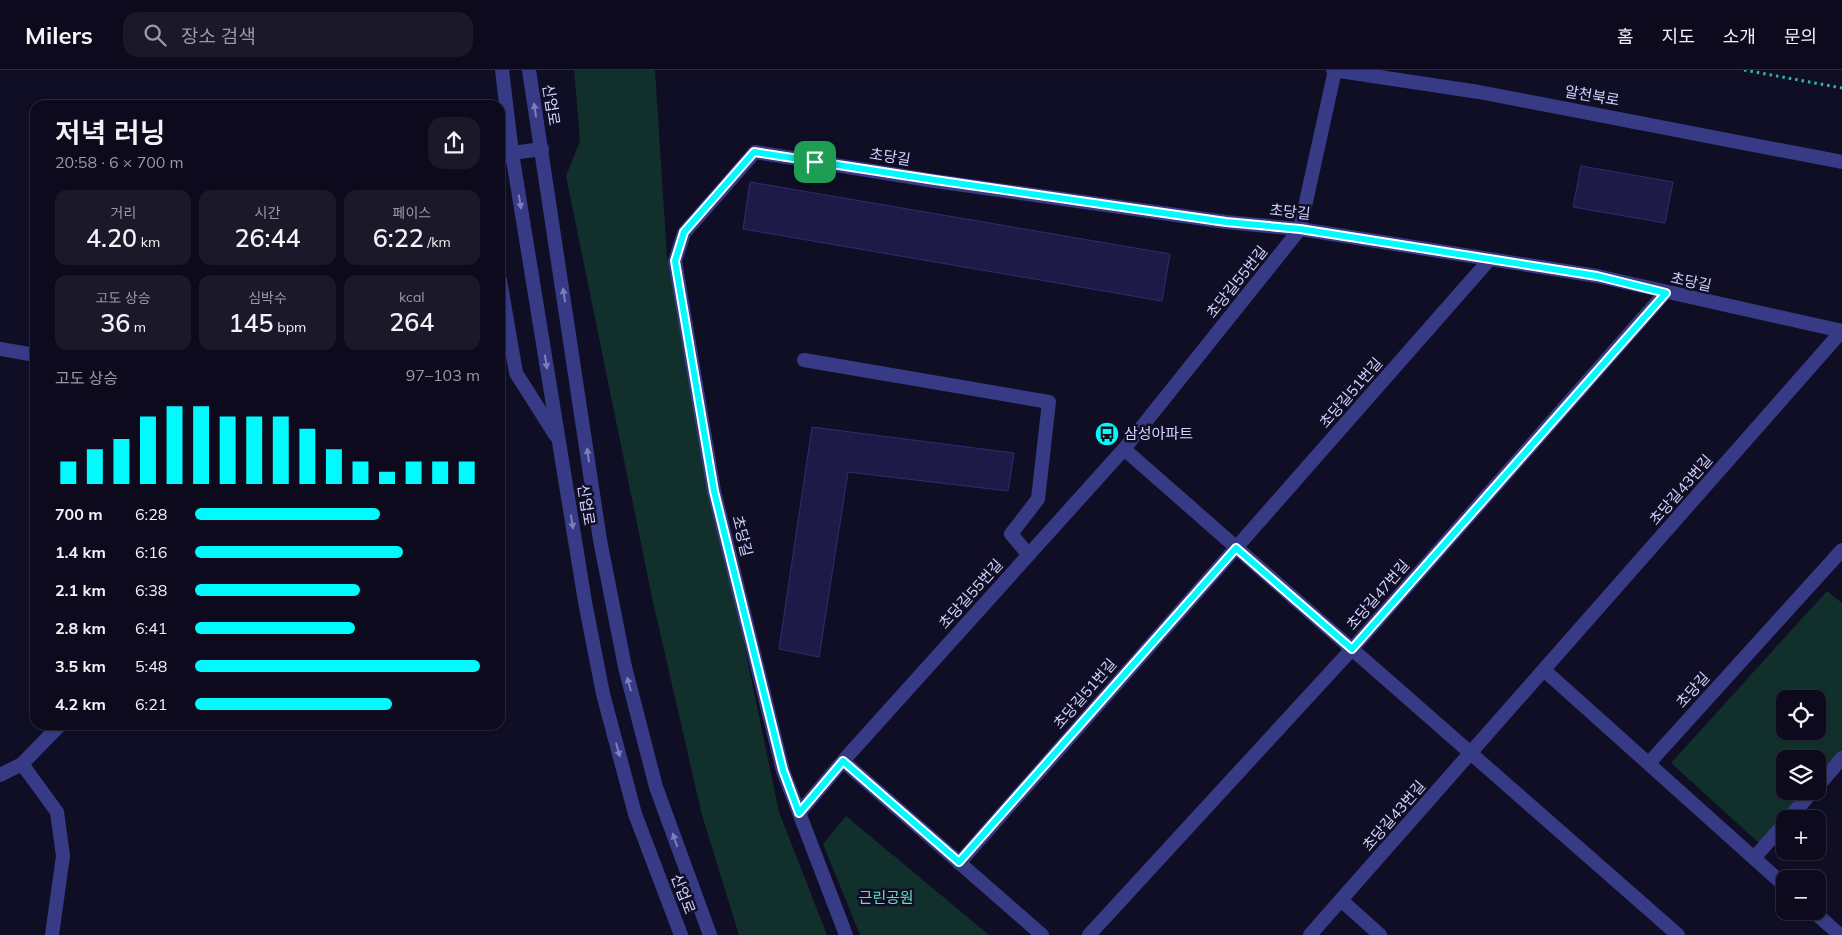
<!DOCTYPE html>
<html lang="ko">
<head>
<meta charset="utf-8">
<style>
	:root { --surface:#0c0a1c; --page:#1a1829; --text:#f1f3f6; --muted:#9a9aa3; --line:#2c2b3b; --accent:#00fafd }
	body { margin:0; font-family:Mulish,"Noto Sans KR",sans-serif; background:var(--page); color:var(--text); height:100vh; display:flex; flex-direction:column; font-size:19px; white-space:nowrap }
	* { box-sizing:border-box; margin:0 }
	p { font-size:16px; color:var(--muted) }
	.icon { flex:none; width:28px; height:28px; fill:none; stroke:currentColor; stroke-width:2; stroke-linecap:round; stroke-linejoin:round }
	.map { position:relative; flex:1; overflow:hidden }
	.panel { position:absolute; left:30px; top:30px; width:475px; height:630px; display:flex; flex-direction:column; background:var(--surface); border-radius:15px; box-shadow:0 1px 4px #0004,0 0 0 1px var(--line) }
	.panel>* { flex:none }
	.buttons { position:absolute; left:1776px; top:620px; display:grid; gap:10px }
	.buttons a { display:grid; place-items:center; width:50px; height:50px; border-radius:10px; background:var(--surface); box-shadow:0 1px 4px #0004,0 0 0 1px var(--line); font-size:25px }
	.pin { position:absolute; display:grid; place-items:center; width:42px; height:42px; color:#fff; margin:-21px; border-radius:10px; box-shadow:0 2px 8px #0006 }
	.round { display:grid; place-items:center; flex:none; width:52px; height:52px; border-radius:15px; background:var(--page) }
	.summary { display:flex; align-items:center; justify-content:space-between; height:85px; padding:0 25px }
	h1 { font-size:28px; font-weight:600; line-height:38px }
	.figures { display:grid; grid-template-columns:repeat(3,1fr); gap:8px; height:85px; padding:5px 25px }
	.figures div { display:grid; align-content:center; border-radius:12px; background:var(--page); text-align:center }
	.figures b { font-size:25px; font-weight:600 }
	.figures small { font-size:14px; font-weight:400 }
	.figures p { font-size:14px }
	.chart { height:140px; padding:10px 25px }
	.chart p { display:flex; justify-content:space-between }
	.chart svg { width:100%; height:90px; margin-top:5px; stroke:var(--accent); stroke-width:6 }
	ul { padding:0 25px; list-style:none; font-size:16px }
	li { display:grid; grid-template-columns:80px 60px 1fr; align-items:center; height:38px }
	li i { height:12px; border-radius:6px; background:var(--accent) }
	header { display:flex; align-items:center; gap:30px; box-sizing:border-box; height:70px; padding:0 25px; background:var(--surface); border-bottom:1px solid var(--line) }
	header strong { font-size:24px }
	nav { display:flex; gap:28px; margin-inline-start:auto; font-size:18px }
	.search { width:350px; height:45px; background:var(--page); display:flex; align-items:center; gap:12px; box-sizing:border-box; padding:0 18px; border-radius:15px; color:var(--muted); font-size:19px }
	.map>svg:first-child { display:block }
	.green { fill:#11302c; fill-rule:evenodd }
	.building { fill:#1e1947; stroke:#322a74 }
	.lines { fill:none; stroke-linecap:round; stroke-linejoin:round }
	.path { stroke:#2bbba5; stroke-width:3; stroke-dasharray:2.5 4; stroke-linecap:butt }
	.service { stroke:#373b86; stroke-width:14 }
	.minor { stroke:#373b86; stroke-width:14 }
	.tertiary { stroke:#373b86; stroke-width:14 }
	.oneway { fill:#7d7fbc }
	.route-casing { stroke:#fff; stroke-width:10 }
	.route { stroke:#00fafd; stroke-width:6 }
	.labels { text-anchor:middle; stroke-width:5; stroke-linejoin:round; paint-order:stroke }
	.street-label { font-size:15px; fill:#d3d2ff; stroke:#100e25 }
	.poi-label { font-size:15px; fill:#d3d2ff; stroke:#100e25; text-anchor:start }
	.park-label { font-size:15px; fill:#5ae4b5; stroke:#100e25 }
</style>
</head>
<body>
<header>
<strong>Milers</strong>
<div class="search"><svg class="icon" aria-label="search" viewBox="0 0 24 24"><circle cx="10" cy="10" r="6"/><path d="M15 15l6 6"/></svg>장소 검색</div>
<nav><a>홈</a><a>지도</a><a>소개</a><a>문의</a></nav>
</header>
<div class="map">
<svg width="1842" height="865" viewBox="0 0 1842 865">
	<rect width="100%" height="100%" fill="#100e25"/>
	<path class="green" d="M574,0H655L667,187L725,483L779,742L827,865H739L702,745L653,532L566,106L580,71Z
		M1827,521L1842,533V681L1818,708V689H1785V721H1806L1759,773L1671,693ZM1785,629H1818V661H1785Z
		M846,746L989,865H860L823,774Z"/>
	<path class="building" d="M1581,96L1673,112L1665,153L1573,137Z
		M750,112L1170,184L1162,231L743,159Z
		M812,357L1014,383L1008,421L848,402L819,587L779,579Z"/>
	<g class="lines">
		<path class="path" d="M1744,0L1842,18"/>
		<path class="service" d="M804,290L1049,332L1038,429L1011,464L1028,484"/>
		<path class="minor" d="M500,90L512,83L542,79
			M0,279L35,285
			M1124,379L1678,865
			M1544,600L1785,816
			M843,691L1042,865
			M1649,693L1842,480
			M22,694L57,742L63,786L52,865
			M0,705L22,694L60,655
			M1818,716L1842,688
			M799,743L843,691L1124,379L1300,159L1335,0
			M1788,749L1813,721
			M1754,788L1785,753
			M959,793L1490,189
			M1341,830L1380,865
			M1813,841L1840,865
			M846,865L783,701L714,421L675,191L684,163L755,82L935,111L1226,152L1300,159L1597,206L1842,261
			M1089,865L1352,579L1665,223
			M1310,865L1842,261"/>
		<path class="tertiary" d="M502,0L512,83L585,532L603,624L635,744L681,865
			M529,0L600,470L625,597L656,717L710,865
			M1333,0L1479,22L1842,92
			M500,210L516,303L556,366"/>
	</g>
	<defs><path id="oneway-solid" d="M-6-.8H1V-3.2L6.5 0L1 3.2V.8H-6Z" transform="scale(1.25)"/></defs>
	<g class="oneway">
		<use href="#oneway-solid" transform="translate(535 40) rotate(-99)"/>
		<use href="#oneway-solid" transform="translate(520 132) rotate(81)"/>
		<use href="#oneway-solid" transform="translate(564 225) rotate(-99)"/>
		<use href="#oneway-solid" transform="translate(546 292) rotate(81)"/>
		<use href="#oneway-solid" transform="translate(588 385) rotate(-98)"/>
		<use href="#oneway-solid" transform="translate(572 452) rotate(81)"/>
		<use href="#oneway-solid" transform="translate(629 614) rotate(-105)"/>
		<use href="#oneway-solid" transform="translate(618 680) rotate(75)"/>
		<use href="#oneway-solid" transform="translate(675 770) rotate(-109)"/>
	</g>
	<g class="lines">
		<g class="route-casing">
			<path id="route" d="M754,82L935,110L1226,152L1300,159L1597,206L1666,223L1352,579L1236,478L959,792L843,691L799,743L783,700L714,421L675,191L684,162Z"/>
		</g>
		<use href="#route" class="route"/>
	</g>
	<defs>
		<g id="bus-disc" transform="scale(1.25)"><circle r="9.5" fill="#00fafd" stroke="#100e25"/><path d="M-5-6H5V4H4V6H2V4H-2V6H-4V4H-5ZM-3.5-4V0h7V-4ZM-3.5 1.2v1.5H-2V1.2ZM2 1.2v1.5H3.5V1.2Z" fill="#111"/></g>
	</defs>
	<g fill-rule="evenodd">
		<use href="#bus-disc" x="1107" y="364"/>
	</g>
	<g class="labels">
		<g class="street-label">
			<text transform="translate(1592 26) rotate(10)" y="5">알천북로</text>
			<text transform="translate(551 35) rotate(81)" y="5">산업로</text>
			<text transform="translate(890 87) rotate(9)" y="5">초당길</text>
			<text transform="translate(1290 142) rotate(6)" y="5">초당길</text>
			<text transform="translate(1237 212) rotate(-51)" y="5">초당길55번길</text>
			<text transform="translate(1691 212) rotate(12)" y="5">초당길</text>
			<text transform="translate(1351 323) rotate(-49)" y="5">초당길51번길</text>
			<text transform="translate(1681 420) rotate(-49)" y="5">초당길43번길</text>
			<text transform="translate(586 435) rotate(81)" y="5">산업로</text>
			<text transform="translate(742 466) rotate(76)" y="5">초당길</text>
			<text transform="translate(971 524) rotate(-48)" y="5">초당길55번길</text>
			<text transform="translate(1378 525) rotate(-49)" y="5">초당길47번길</text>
			<text transform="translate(1693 620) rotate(-48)" y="5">초당길</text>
			<text transform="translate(1085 624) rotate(-49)" y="5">초당길51번길</text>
			<text transform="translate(1394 746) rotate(-49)" y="5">초당길43번길</text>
			<text transform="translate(683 824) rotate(69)" y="5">산업로</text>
		</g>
		<g class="poi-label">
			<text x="1124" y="369">삼성아파트</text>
		</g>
		<g class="park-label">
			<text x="886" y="833">근린공원</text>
		</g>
	</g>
</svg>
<div class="buttons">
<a><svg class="icon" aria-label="locate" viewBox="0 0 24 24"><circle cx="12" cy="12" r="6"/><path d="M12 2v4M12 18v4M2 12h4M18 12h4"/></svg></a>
<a><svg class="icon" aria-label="layers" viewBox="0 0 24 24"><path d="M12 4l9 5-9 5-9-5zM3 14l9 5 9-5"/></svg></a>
<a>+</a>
<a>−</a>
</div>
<div class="pin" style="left:815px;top:92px;background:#1e9e55"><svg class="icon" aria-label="arrive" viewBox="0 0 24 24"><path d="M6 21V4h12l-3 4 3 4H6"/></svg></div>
<section class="panel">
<div class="summary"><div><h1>저녁 러닝</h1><p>20:58 · 6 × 700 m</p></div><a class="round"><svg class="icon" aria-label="share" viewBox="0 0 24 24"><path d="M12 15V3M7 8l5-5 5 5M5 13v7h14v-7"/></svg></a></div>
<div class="figures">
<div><p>거리</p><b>4.20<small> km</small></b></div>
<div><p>시간</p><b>26:44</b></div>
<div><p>페이스</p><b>6:22<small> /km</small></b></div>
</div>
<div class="figures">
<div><p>고도 상승</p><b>36<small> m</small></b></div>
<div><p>심박수</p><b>145<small> bpm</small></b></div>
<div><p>kcal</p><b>264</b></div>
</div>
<div class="chart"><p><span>고도 상승</span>97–103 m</p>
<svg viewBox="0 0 160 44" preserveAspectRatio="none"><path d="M5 44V33M15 44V27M25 44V22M35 44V11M45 44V6M55 44V6M65 44V11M75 44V11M85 44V11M95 44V17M105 44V27M115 44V33M125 44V38M135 44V33M145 44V33M155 44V33"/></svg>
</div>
<ul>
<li><b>700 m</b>6:28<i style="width:65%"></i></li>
<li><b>1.4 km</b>6:16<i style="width:73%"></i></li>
<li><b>2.1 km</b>6:38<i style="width:58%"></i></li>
<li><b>2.8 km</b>6:41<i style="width:56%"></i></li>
<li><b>3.5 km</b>5:48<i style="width:100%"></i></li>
<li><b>4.2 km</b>6:21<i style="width:69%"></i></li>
</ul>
</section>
</div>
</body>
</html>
